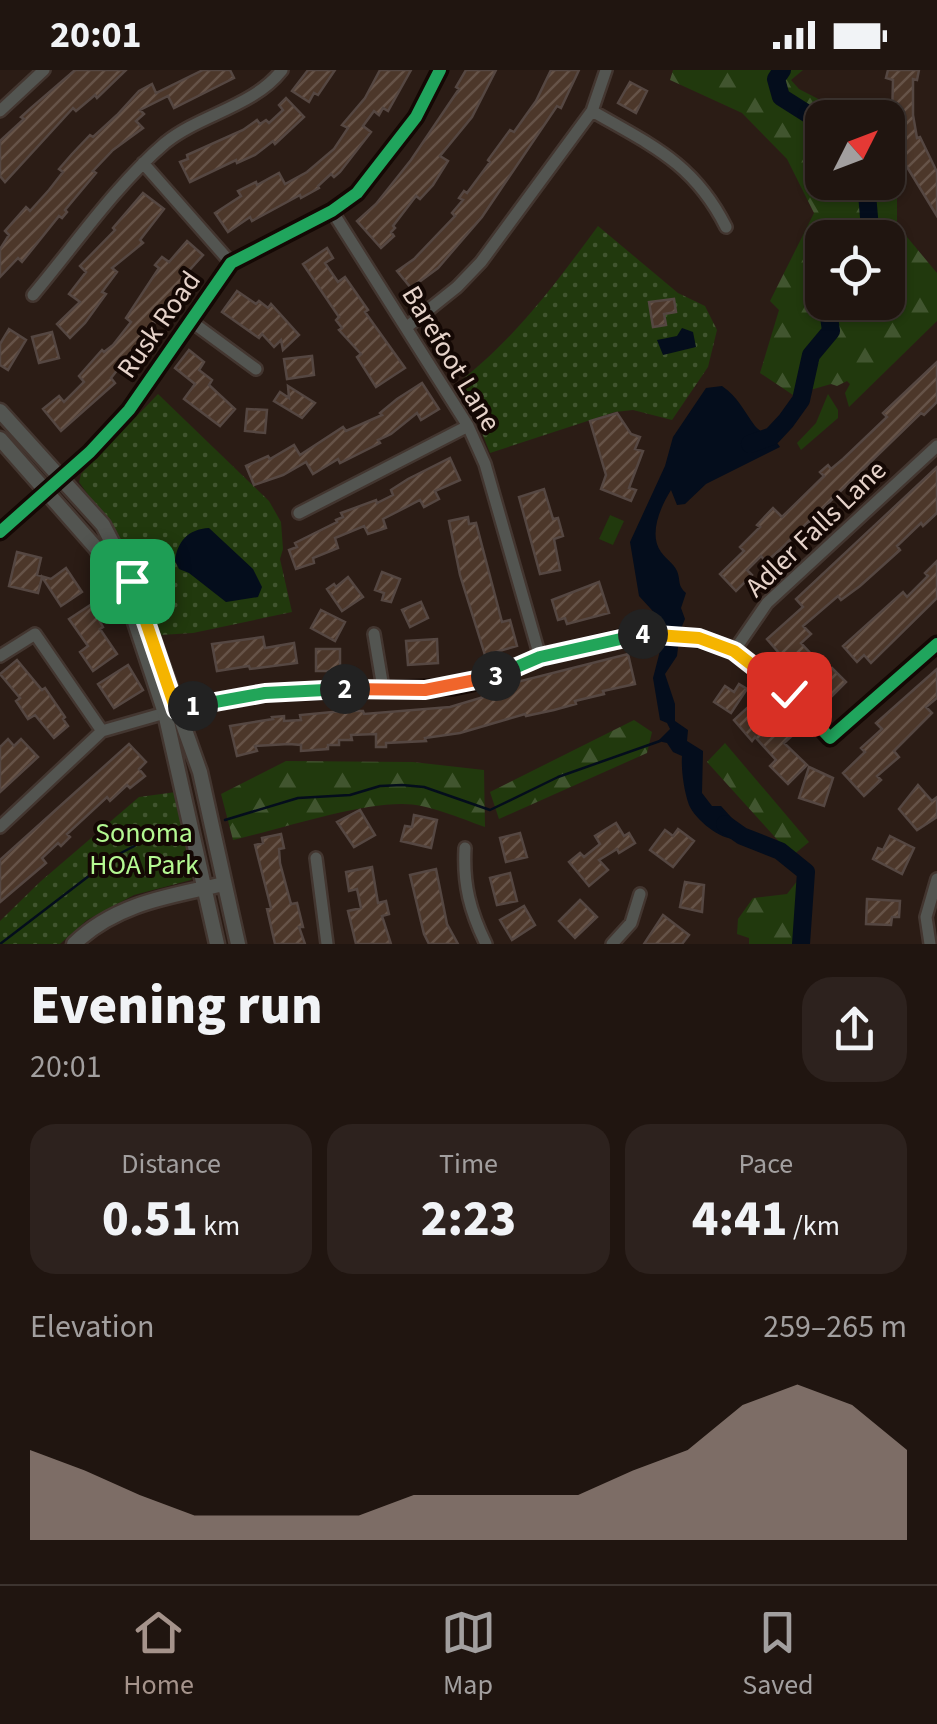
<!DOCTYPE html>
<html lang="en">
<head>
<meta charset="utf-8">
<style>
	:root { --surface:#201510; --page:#2d221e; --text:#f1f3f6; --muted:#a29f9f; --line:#3d3430; --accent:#a5938b }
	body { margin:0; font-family:"Source Sans 3",sans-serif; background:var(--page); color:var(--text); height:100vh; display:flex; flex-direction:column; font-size:38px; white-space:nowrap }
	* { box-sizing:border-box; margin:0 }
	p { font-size:32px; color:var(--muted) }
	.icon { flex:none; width:55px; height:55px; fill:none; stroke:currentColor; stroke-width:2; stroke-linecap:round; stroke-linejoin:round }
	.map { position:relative; height:874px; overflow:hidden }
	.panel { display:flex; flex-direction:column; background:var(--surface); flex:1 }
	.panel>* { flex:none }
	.needle { width:65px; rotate:48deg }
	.tools { position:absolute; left:805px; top:30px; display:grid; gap:20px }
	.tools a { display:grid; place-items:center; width:100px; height:100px; border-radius:20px; background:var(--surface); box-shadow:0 2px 8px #0004,0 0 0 2px var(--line); font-size:50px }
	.pin { position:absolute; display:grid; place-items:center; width:85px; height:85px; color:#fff; margin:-42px; border-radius:20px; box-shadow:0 5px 15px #0006 }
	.km { position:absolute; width:50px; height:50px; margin:-25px; border-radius:50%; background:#222; color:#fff; font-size:28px; line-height:50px; text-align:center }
	.round { display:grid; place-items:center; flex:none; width:105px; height:105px; border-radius:30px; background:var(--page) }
	.head { display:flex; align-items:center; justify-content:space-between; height:170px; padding:0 30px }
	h1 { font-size:55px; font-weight:800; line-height:75px }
	.metrics { display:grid; grid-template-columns:repeat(3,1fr); gap:15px; height:170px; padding:10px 30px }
	.metrics div { display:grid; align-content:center; border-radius:25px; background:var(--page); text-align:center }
	.metrics b { font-size:50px; font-weight:800 }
	.metrics small { font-size:28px; font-weight:400 }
	.metrics p { font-size:28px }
	.chart { height:280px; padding:20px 30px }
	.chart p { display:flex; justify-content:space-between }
	.chart svg { width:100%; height:180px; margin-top:10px; fill:var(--accent); opacity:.7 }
	.status { display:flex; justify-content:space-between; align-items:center; height:70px; padding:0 50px; background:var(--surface); direction:ltr }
	.status svg { height:28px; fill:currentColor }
	.tab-bar { display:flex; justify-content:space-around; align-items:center; height:140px; border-top:2px solid var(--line); background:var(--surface); font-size:28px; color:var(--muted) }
	.tab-bar a { display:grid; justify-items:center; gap:5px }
	.tab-bar .selected { color:var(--accent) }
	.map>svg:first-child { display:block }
	.grass { fill:#21390d }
	.forest { fill:url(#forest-firs); fill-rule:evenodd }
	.park { fill:url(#park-dots) }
	.water { fill:#040d1c }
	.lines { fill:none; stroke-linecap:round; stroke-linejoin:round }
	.stream { stroke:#040d1c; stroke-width:2.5 }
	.river { stroke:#040d1c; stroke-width:18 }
	.building { fill:url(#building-hatch); stroke:#554742; stroke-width:2.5 }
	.minor-casing { stroke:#433630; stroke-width:16 }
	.tertiary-casing { stroke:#433630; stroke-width:19 }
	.minor { stroke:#535551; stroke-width:11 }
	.tertiary { stroke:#535551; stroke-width:14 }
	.cycleway-casing { stroke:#140804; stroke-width:19 }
	.cycleway { stroke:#20a55d; stroke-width:12 }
	.split-1-casing { stroke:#fff; stroke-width:20 }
	.split-2-casing { stroke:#fff; stroke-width:20 }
	.split-3-casing { stroke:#fff; stroke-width:20 }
	.split-4-casing { stroke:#fff; stroke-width:20 }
	.split-5-casing { stroke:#fff; stroke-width:20 }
	.split-1 { stroke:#f5b400; stroke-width:12 }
	.split-2 { stroke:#22a559; stroke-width:12 }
	.split-3 { stroke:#f0652b; stroke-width:12 }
	.split-4 { stroke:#22a559; stroke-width:12 }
	.split-5 { stroke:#f5b400; stroke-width:12 }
	.labels { text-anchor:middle; stroke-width:8; stroke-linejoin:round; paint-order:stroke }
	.street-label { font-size:28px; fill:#e6d3ca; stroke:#140804 }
	.park-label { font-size:28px; fill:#b4f892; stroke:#140804 }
</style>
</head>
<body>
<div class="status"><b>20:01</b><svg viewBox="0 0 49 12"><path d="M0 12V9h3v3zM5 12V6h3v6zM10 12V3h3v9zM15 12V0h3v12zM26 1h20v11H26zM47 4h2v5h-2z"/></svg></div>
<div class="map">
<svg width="937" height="874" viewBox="0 0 937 874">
	<defs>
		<pattern id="forest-firs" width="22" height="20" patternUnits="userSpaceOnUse" patternTransform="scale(2.5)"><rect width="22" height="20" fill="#21390d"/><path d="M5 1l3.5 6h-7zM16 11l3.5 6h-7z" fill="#41552f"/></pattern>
		<pattern id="park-dots" width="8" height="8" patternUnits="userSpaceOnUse" patternTransform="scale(2.5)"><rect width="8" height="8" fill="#21390d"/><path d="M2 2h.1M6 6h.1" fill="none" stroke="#41552f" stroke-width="1.8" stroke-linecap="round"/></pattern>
		<pattern id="building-hatch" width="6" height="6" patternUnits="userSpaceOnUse" patternTransform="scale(2.5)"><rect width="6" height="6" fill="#4c372a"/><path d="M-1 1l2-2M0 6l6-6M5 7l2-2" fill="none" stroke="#665348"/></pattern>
	</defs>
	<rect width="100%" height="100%" fill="#2b1c15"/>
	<path class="grass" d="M610,445L624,451L613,475L599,469Z"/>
	<path class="forest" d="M673,0H803L791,10L799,19L853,47L822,48V112H888V101L897,119V155L937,203V251L849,337L845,323L850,314L847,311L837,316L831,314L793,325L760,303L779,240L770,231L814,143L787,89L742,43L670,10ZM822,168H888V232H822Z
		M828,324L838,340V348L801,380L797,373L816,353Z
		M634,650L652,662L647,683L499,749L490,722Z
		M725,673L809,772L792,786L707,692Z
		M286,691L413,692L484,700L485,757C459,748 429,734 402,734C355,734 281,759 233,770L221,724Z
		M802,805L807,874H749V868L737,864L738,849L753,828L787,824Z"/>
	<path class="park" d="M598,156L678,223L705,236L717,260L708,297L672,350L633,340L615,342L490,383L480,358L454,316C515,269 553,217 598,156Z
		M158,324L269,431L281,452L283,479L280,489L292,542L193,563L160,565L133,488L79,412L81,404Z
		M176,722L194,802L191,810L134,825L87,850L60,874H0V851L41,811L139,727Z"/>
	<path class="water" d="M682,258L693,262L696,277L663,285L657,270L677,266Z
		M722,316C738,327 744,341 755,356C763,365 773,365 780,377L706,414L685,434L677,435L671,420C661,436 648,464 661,482C666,489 674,494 677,501C681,511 677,515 686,523L681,538L685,549L680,561L677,586L665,604L675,634V651L688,660L687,671L703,681L702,723L712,736H721L740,757L741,769C724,773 696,751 689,735C684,721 681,700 682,686L673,682L667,673L658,671L670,659L667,653L660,650L653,608L661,577V550L639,526L630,472L665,396L673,367L706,318Z
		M209,458L253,499L262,517L258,527L226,532L189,503L179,499L175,491C177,472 188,459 209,458Z"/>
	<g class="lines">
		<path class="stream" d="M225,750L298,728L350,725L380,716L402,715L424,717L490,740L558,707L660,671
			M0,874L115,786L146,770L178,762"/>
		<path class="river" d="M782,0L776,9L781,27L822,53
			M866,112L870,159L866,168
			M750,374L772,366L786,351L801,330L811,285L831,261L827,232
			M725,754L742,766L780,781L806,802L801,874"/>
	</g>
	<path class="building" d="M75,0H126L97,28L95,25L76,41L73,38L5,112L0,106V71L24,49L21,47L31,38Z
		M203,0H230L234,8L174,38L168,26L140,40L144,44L136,51L143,58L113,80L93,101L96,103L65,140L67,142L62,148L59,146L22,192L18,188L0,207V179L9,165L5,161L26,137L30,141L49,120L63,102L59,99L72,84L90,65L93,67L117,45L139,21L152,14L156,23Z
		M308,0H335L318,25L314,23L309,32L292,21Z
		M380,0H411L388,41L383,38L379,45L374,41L363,56L371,62L340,102L334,107L331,104L318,116L319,118L301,128L300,125L252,151L250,147L228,162L215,143L241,126L238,121L256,112L257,115L279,103L285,114L307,102L334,79L348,58L342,55L365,28Z
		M466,0H496L472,47L440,86L448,91L433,115L420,129L416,126L393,156L395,158L391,162L394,166L381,178L357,151L376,134L411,90L459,19L456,17Z
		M551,0H579L561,38L557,36L482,147L438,198L411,218L397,201L414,189L455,146L452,143L463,130L459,128L464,121L467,123L490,92L488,90L510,60L514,62L536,31Z
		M888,0H919L917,10L913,9V45L917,68L920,67L937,102V146L904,92L900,94L890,66L887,47H892L893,10L886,8Z
		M630,12L647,21L636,43L618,33Z
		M286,28L304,47L275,74L273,71L255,85L237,93L236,90L190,112L180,92L188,89L187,85L243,60L257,50L260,54L266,50L269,53L283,40L279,35Z
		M143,123L164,139L140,170L143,173L112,198L117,202L102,222L106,224L85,253L70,268L57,254L80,232L69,224L86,202L80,196L115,160L113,158Z
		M187,171L203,185L185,205L188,207L174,228L111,308L115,313L61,361L43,339L59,326L64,332L84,312L79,306L102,280L104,282L113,275L131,252L126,248L159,198L155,195L162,187L169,192Z
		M327,178L333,188L325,193L338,212L345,207L368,240L365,242L405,298L376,317L357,287L361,284L339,260L342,258L336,250L339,247L303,194Z
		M237,221L256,234L259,231L268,238L271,234L299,265L283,280L281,270L274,277L262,264L259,268L222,242Z
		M674,229L676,242L664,244L666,255L653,257L649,232Z
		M9,259L26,270L8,300L0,295V274Z
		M52,262L59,288L39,293L32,267Z
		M189,280L204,292L199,300L212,310L209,315L235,339L220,356L184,329L195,314L175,298Z
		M312,286L314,305L287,309L284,289Z
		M937,292V332L924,345L921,343L782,478L766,492L761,486L747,500L752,505L736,521L720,504L744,481L740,477L760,457L757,455L773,438L782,447L824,406L820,402L828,395L831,399L843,389L887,347L883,343Z
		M422,313L439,339L421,350L417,343L391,364L378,370L380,373L340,393L338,389L313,404L306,392L283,405L254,415L246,396L268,386L270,389L294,375L300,385L343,357L346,361L382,345L380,343L397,329Z
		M288,316L315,333L302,348L274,331L280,322L289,328Z
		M247,339L267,340L265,363L245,361Z
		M617,343L631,364L640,367L635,379L643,381L629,418L636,420L631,431L601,419L606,405L590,351Z
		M450,388L460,410L435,421L439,429L424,437L420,430L383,449L386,458L368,464L364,456L335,468L338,478L313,488L314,493L296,499L289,480L297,477L295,473L337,452L336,450L343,447L341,443L376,430L377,433L393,425L391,420L408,409Z
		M937,397V443L923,456L921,453L897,476L900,480L860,516L841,530L838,526L803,556L811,564L801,573L828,602L832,598L846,612L827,631L805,609L803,611L767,569L803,537L796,529Z
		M544,419L553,449L558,448L563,466L554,469L560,500L540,504L519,427Z
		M468,447L469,454L476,453L502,552L510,550L517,576L485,585L460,505L449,451Z
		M17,482L41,488L37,505L51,509L66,498L82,522L61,536L42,507L38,523L9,516Z
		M937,491V528L871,593L864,585L857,592L843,576L903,522L907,527L928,506L925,503Z
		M382,502L400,509L391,532L382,530L384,523L375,520Z
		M348,507L363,527L342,541L327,519L334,514L336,517Z
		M599,512L609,543L567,554L565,548L558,550L552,530Z
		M98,530L108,544L99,550L103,557L100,559L117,584L93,601L80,582L88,576L69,549Z
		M421,532L428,548L410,557L402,540Z
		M321,540L345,552L335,571L311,558Z
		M263,567L265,578L294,573L297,593L250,599L249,596L217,601L212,574Z
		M437,569L438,593L408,595L406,571Z
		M316,579H340V601H316Z
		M628,584L635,614L603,621L604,624L575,631L576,634L554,640L526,646L525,644L460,663L425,668L426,671L386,673V677H376V664L351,665L352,670H339V675H328V679L301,681V675L289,674L255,676L257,681L237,686L230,656L273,649L272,647L284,646V651L301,650L300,645L343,641H363L364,644L450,637L487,626L485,620Z
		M17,590L42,620L45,618L65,647L63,649L68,656L54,668L35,645L28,649L16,631L20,628L0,604Z
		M128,595L143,620L114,638L98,614Z
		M937,599V628L926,637L932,643L894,681L899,687L877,706L881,710L864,726L843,703L865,682L861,678L882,659L876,653Z
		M739,614L747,619L731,643L714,632L725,616L734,622Z
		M759,627L794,664L784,673L807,695L788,714L770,696L776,690L755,667L752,671L734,650Z
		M8,669L14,676L21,669L38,687L0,722V677Z
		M129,674L146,692L139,699L145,706L130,718L127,715L110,731L107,727L67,764L70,767L61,776L58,773L42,788L46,793L0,832V790Z
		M809,697L833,708L824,736L799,728Z
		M918,715L932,731L937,727V747L917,760L899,739Z
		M360,740L375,765L354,777L337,752Z
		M414,745L437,750L431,778L401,771L405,756L412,757Z
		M616,753L624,766L629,763L635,773L619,783L617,779L599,790L608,800L589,816L569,792L580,783L584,787L600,774L595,766Z
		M678,759L694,771L673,797L650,780L665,760L673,766Z
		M520,763L527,787L506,792L500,768Z
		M281,764L284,778L279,779L280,793L291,834L297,833L303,857H299L305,874H275L267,839L271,838L255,775L263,773L262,768Z
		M890,766L914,778L902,804L873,789L878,778L883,780Z
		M372,797L378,833L386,831L389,844L382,846L391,874H356L348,841L361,838L357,819L349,821L346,802Z
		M436,799L447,854L458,874H429L424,864L410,805Z
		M510,803L517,831L497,835L490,808Z
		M685,812L704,815L702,842L680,837Z
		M867,829L900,831L899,847H892L891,855L866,854Z
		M580,830L597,847L575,868L559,851Z
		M524,836L535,855L512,870L500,850Z
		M663,845L689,865L682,874H644Z"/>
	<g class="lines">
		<g class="minor-casing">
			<path id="minor" d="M0,41L44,0
				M592,41C651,75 694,93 726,157
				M143,93L231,193
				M332,141L468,356L485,394L540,587
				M33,225C75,175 115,116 165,73C201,44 253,37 282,0
				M192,252L256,299
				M407,257L457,217L481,192L592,41L606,0
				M299,443L468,356
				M0,462L90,382L129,340L231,193L332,141L357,123L416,47L440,0
				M374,564L383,618
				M734,581L767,533L937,376
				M0,586L35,564L102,661
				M177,639L265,623L454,617L486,610L540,587L641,563L699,569L734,581L789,624L830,668L937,574
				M0,757L102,661L165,643
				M465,778C463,815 470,841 486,874
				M316,788L327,874
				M612,874L631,853L640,824
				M930,874L926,847L937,809"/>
		</g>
		<g class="tertiary-casing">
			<path id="tertiary" d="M0,341L103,455L132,511L200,702L238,874
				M0,369L96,478L115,508L134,549L165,643L217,874
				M74,874C116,833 170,826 224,814"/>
		</g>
		<use href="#minor" class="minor"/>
		<use href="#tertiary" class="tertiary"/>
		<g class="cycleway-casing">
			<path id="cycleway" d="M0,462L90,382L129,340L231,193L332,141L357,123L416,47L440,0
				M177,639L265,623L454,617L486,610L540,587L641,563L699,569L734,581L789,624L830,668L937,574"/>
		</g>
		<use href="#cycleway" class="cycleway"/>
	</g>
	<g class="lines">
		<g class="split-1-casing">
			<path id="split-1" d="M132,511L176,640L193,636"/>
		</g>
		<g class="split-2-casing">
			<path id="split-2" d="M193,636L265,623L345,619"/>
		</g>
		<g class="split-3-casing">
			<path id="split-3" d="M345,619L425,620L496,606"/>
		</g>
		<g class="split-4-casing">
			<path id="split-4" d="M496,606L540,587L643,564"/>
		</g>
		<g class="split-5-casing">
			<path id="split-5" d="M643,564L699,568L734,581L789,624"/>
		</g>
		<use href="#split-1" class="split-1"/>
		<use href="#split-2" class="split-2"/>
		<use href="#split-3" class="split-3"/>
		<use href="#split-4" class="split-4"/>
		<use href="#split-5" class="split-5"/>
	</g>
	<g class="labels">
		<g class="street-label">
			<text transform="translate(158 254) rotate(-55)" y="10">Rusk Road</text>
			<text transform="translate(452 288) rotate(59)" y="10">Barefoot Lane</text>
			<text transform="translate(815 458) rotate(-44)" y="10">Adler Falls Lane</text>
		</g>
		<g class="park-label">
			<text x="144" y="772">Sonoma<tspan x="144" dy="32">HOA Park</tspan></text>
		</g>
	</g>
</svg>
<div class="tools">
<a><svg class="needle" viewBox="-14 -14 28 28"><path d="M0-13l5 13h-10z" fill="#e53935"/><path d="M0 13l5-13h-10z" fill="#a29f9f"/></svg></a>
<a><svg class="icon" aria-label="locate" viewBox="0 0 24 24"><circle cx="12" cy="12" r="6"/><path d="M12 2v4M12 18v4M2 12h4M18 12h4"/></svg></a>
</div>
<div class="pin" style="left:132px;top:511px;background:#1e9e55"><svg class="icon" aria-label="arrive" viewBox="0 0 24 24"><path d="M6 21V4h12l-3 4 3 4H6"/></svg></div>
<div class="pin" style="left:789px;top:624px;background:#d93025"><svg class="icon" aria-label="check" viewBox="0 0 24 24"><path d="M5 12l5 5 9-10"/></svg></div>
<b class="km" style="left:193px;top:636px">1</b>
<b class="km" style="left:345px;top:619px">2</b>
<b class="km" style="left:496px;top:606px">3</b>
<b class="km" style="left:643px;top:564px">4</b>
</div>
<section class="panel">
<div class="head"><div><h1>Evening run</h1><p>20:01</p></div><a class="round"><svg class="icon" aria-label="share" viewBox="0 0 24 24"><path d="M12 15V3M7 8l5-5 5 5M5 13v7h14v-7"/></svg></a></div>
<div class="metrics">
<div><p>Distance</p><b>0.51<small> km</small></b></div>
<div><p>Time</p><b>2:23</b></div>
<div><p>Pace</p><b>4:41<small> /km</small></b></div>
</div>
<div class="chart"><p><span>Elevation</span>259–265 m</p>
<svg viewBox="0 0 160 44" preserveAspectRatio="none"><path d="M0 44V22L10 27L20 33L30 38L40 38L50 38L60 38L70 33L80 33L90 33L100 33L110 27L120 22L130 11L140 6L150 11L160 22V44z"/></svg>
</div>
</section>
<nav class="tab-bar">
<a class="selected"><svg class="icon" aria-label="home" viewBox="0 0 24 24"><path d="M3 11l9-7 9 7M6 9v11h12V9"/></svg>Home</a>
<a><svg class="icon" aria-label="map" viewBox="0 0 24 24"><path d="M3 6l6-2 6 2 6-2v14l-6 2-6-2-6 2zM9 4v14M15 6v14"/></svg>Map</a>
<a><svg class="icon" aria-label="saved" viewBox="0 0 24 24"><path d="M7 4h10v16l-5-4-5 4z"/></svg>Saved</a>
</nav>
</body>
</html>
